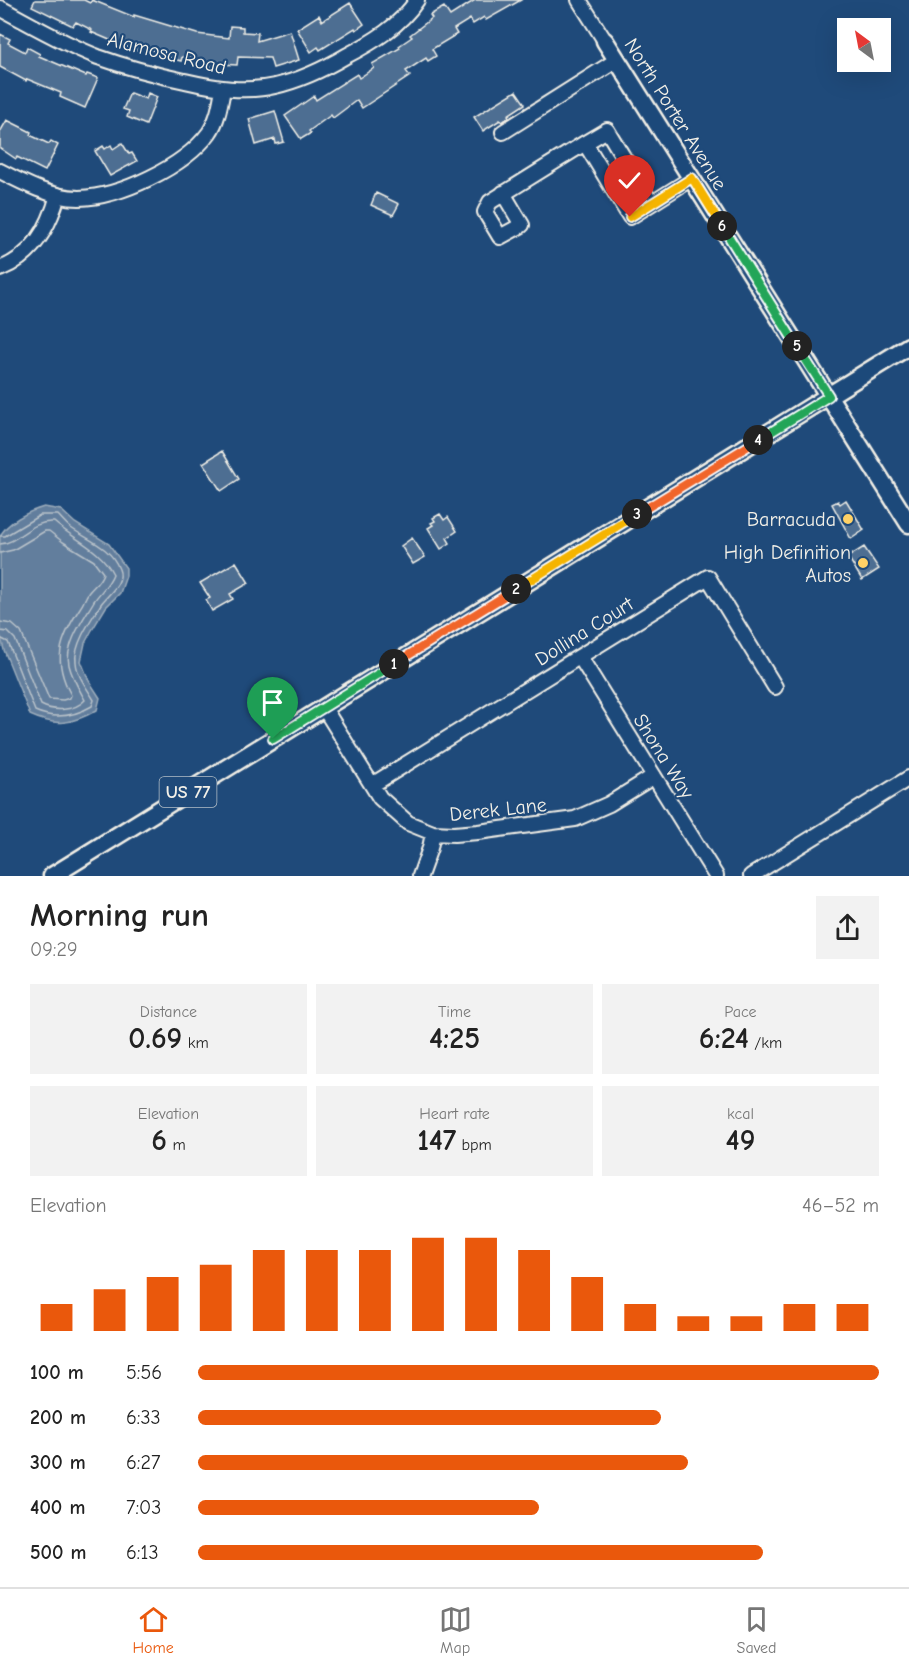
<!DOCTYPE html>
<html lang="en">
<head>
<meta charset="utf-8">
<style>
	:root { --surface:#fff; --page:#f2f2f2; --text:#222; --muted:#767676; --line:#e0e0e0; --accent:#ea580c }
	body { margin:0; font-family:"Comic Neue",sans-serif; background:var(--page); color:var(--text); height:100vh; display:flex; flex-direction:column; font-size:22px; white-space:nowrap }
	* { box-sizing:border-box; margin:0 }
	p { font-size:20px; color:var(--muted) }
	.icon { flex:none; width:33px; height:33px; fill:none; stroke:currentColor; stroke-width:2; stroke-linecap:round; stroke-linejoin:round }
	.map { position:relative; height:876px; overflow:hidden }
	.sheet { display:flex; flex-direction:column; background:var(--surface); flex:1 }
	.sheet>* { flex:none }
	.needle { width:39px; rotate:328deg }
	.controls { position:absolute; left:837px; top:18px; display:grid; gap:12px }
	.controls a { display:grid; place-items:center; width:54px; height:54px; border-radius:0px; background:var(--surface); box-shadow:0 6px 24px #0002; font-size:30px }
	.pin { position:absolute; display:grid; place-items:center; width:51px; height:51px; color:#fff; margin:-62px -26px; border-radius:50% 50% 50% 0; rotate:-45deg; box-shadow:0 0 6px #0007 }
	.pin .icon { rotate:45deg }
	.km { position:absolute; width:30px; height:30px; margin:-15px; border-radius:50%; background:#222; color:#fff; font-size:16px; line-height:30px; text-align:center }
	.round { display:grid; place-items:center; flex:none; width:63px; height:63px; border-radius:0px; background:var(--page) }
	.headline { display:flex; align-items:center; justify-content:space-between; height:102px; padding:0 30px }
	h1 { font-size:33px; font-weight:800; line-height:45px }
	.metrics { display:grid; grid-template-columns:repeat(3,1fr); gap:9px; height:102px; padding:6px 30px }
	.metrics div { display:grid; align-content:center; border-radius:0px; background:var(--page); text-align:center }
	.metrics b { font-size:30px; font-weight:800 }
	.metrics small { font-size:16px; font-weight:400 }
	.metrics p { font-size:16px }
	.chart { height:168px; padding:12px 30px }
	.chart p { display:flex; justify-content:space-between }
	.chart svg { width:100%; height:108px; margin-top:6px; stroke:var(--accent); stroke-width:6 }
	ul { padding:0 30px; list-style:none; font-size:20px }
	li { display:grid; grid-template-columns:96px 72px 1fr; align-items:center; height:45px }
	li i { height:15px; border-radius:8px; background:var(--accent) }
	.dock { display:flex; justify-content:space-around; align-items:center; height:84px; border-top:2px solid var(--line); background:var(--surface); font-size:16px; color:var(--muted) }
	.dock a { display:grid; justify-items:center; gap:3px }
	.dock .active { color:var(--accent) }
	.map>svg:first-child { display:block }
	.water { fill:#627e9d; stroke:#9cacbb; stroke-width:1.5 }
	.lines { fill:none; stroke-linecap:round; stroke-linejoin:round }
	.shore { stroke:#bac3ca; stroke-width:1.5 }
	.building { fill:#4d6e92; stroke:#f4f1e8; stroke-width:1.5 }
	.minor-casing { stroke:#f4f1e8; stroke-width:18 }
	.major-casing { stroke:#f4f1e8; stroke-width:21 }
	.minor { stroke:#1f4a7a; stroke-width:14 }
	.major { stroke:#1f4a7a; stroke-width:16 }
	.split-1-casing { stroke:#fff; stroke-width:12 }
	.split-2-casing { stroke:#fff; stroke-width:12 }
	.split-3-casing { stroke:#fff; stroke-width:12 }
	.split-4-casing { stroke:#fff; stroke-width:12 }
	.split-5-casing { stroke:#fff; stroke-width:12 }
	.split-6-casing { stroke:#fff; stroke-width:12 }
	.split-7-casing { stroke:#fff; stroke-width:12 }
	.split-1 { stroke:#22a559; stroke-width:8 }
	.split-2 { stroke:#f0652b; stroke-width:8 }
	.split-3 { stroke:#f5b400; stroke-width:8 }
	.split-4 { stroke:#f0652b; stroke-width:8 }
	.split-5 { stroke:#22a559; stroke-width:8 }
	.split-6 { stroke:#22a559; stroke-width:8 }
	.split-7 { stroke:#f5b400; stroke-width:8 }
	.poi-dot { fill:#ffd166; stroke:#1f4a7a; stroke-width:2 }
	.labels { text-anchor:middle; stroke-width:4.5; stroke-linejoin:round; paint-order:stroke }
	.shield { fill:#1f4a7a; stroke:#b4bfc7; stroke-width:1.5 }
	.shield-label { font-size:18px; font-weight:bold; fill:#f4f1e8 }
	.street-label { font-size:20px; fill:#f4f1e8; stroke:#1f4a7a }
	.poi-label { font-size:20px; fill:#f4f1e8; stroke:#1f4a7a; text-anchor:end }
</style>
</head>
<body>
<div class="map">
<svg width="909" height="876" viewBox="0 0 909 876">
	<rect width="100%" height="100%" fill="#1f4a7a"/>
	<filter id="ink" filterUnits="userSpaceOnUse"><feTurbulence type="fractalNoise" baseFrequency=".0167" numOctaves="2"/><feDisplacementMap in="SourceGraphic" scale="12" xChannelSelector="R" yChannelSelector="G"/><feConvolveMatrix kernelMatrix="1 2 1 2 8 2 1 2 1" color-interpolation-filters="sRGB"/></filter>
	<g filter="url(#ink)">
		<path class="water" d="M44,507L61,510L75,523L109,544L126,568V576L120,593L106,607L92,630L85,643L81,661L89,681L100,698L97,710C72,724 56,727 30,715L4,650L0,634V537C5,523 29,511 44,507Z"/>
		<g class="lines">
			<path class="shore" d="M0,536H5L40,515H58C62,519 66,524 71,528C88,540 111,547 119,569C125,583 108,594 101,604C92,618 73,645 76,662C77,676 87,688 94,700L92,706C73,717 55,720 35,711L8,642L0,638
				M0,544C19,543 30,520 54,522C73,539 101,549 113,574C109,585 101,591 94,601C85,617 64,645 69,665C72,678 79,689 85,700C75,711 54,712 41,705L15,639L8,632L0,631
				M0,553L13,550L45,531H49L63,542L94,561L103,573C101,581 94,586 89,592C85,597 84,603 80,608C60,639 52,660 71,695L70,698L63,700L49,699L21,632L12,624L0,622"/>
		</g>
		<path class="building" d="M35,0H84L90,3L92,0L134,17V15L197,34L229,38L230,26L243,27V32L258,33L257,41L290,31L299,60L273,68L270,58L238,57L237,65L219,64L218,68L204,66L205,60L182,57L181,61L155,54L156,51L137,45L136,50L119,44L91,32L92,30L76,22L73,26L32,6Z
			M475,0H521L486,20L484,17L473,24L470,19L454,29L457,34L432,49L436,56L428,61L426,58L406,71L410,76L362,108L357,100L333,118L331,115L309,131L311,133L301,139L285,116L314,96L316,100L357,74L359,78L374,68L372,64L400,48L399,46L412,37L410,35L432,18L430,15L444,7L450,16Z
			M350,3L364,24L356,30L355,28L320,50L318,47L311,52L297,29L319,15L322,21Z
			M0,34L10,39L8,43L25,52L27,47L40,54L39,56L86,76L87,74L98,78L85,108L60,97L61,93L27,79L26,81L0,67Z
			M516,91L525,104L508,115L509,117L502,122L500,120L483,131L474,117Z
			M130,93L146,99L148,93L157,97L146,125L127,117L129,111L123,109Z
			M275,111L284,142L276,144L275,139L256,145L249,119Z
			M7,120L31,132L30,135L49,144L51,141L58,145L45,171L17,157L16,159L0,148V132Z
			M122,143L129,154L132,153L137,161L110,176L95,151L103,146L105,149L111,145L113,149Z
			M376,193L399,204L393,215L371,205Z
			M222,451L239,479L221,491L203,463Z
			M846,500L864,530L851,539L832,504L838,501L840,504Z
			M440,514L444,520L448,517L457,531L447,538L450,543L441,549L428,528L433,525L431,523L435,521L433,518Z
			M412,538L425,557L413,564L401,546Z
			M864,547L879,569L862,580L848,557Z
			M236,562L249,583L230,594L233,599L212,611L206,600L210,598L200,583Z"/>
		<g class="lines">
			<g class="minor-casing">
				<path id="minor" d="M579,0L605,41
					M0,8C32,25 64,44 98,57C126,67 156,75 185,81C215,88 245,93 275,86C301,80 324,69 346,56C373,42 400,26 417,0
					M503,132L617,60
					M585,143L607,130L651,203
					M0,171C23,183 52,198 79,198C120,197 184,167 209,133C218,120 220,105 223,89
					M503,193L522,225L500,237L485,212L490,202L585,143L630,217L692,178
					M0,269C33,256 49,228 58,195
					M580,657L716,876
					M324,708L380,798L408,823L433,833L454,834L478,832L575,819L609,804L654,776
					M372,785L708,577L775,687
					M420,876L430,848L433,833
					M751,876L909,778"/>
			</g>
			<g class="major-casing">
				<path id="major" d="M605,41L909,524
					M52,876L909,346"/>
			</g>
			<use href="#minor" class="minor"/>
			<use href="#major" class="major"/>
		</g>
	</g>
	<g class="lines" filter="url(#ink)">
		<g class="split-1-casing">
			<path id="split-1" d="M273,739L394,664"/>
		</g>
		<g class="split-2-casing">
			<path id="split-2" d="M394,664L516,589"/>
		</g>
		<g class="split-3-casing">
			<path id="split-3" d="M516,589L637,514"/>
		</g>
		<g class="split-4-casing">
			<path id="split-4" d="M637,514L758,440"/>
		</g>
		<g class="split-5-casing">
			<path id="split-5" d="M758,440L829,396L797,346"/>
		</g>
		<g class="split-6-casing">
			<path id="split-6" d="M722,226L797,346"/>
		</g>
		<g class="split-7-casing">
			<path id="split-7" d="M630,217L692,178L722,226"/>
		</g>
		<use href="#split-1" class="split-1"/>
		<use href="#split-2" class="split-2"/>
		<use href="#split-3" class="split-3"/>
		<use href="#split-4" class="split-4"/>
		<use href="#split-5" class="split-5"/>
		<use href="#split-6" class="split-6"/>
		<use href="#split-7" class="split-7"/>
	</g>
	<g class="poi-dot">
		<circle cx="848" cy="519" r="6"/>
		<circle cx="863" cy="563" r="6"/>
	</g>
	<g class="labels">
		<rect class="shield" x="159.5" y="777" width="57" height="30" rx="4.5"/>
		<g class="shield-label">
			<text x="188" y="798">US 77</text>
		</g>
		<g class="street-label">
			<text transform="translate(167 53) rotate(14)" y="7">Alamosa Road</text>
			<text transform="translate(676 114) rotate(58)" y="7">North Porter Avenue</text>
			<text transform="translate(584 631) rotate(-32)" y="7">Dollina Court</text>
			<text transform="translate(664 756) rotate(58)" y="7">Shona Way</text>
			<text transform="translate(498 809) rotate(-6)" y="7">Derek Lane</text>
		</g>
		<g class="poi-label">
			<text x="836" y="526">Barracuda</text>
			<text x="851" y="559">High Definition<tspan x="851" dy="23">Autos</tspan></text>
		</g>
	</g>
</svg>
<div class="controls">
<a><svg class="needle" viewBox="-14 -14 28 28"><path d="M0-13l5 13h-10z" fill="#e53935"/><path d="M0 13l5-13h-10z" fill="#767676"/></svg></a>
</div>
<div class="pin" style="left:273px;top:739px;background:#1e9e55"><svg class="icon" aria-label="arrive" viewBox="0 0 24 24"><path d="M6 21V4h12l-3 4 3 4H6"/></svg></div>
<div class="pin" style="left:630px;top:217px;background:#d93025"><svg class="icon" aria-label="check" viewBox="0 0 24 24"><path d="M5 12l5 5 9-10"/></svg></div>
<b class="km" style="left:394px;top:664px">1</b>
<b class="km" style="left:516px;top:589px">2</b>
<b class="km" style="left:637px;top:514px">3</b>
<b class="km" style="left:758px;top:440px">4</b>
<b class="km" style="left:797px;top:346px">5</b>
<b class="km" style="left:722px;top:226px">6</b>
</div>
<section class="sheet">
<div class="headline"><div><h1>Morning run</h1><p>09:29</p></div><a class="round"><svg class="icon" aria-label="share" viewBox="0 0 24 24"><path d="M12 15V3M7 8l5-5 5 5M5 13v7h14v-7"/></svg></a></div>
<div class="metrics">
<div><p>Distance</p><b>0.69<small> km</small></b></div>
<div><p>Time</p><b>4:25</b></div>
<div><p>Pace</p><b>6:24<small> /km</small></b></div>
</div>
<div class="metrics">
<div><p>Elevation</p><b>6<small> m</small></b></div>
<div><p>Heart rate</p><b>147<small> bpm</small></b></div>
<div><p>kcal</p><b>49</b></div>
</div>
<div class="chart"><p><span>Elevation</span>46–52 m</p>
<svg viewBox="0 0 160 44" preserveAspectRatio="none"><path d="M5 44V33M15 44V27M25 44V22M35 44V17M45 44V11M55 44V11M65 44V11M75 44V6M85 44V6M95 44V11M105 44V22M115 44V33M125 44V38M135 44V38M145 44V33M155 44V33"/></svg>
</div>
<ul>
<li><b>100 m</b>5:56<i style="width:100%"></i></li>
<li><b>200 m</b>6:33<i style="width:68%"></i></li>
<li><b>300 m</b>6:27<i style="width:72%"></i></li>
<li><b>400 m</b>7:03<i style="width:50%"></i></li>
<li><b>500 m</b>6:13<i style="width:83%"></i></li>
</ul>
</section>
<nav class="dock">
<a class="active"><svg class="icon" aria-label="home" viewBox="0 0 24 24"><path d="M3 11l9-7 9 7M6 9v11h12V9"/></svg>Home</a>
<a><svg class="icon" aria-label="map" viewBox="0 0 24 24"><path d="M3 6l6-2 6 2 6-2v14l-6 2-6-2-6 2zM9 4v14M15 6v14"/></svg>Map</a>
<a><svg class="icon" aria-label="saved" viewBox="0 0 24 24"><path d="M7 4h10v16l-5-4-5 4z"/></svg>Saved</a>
</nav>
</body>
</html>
